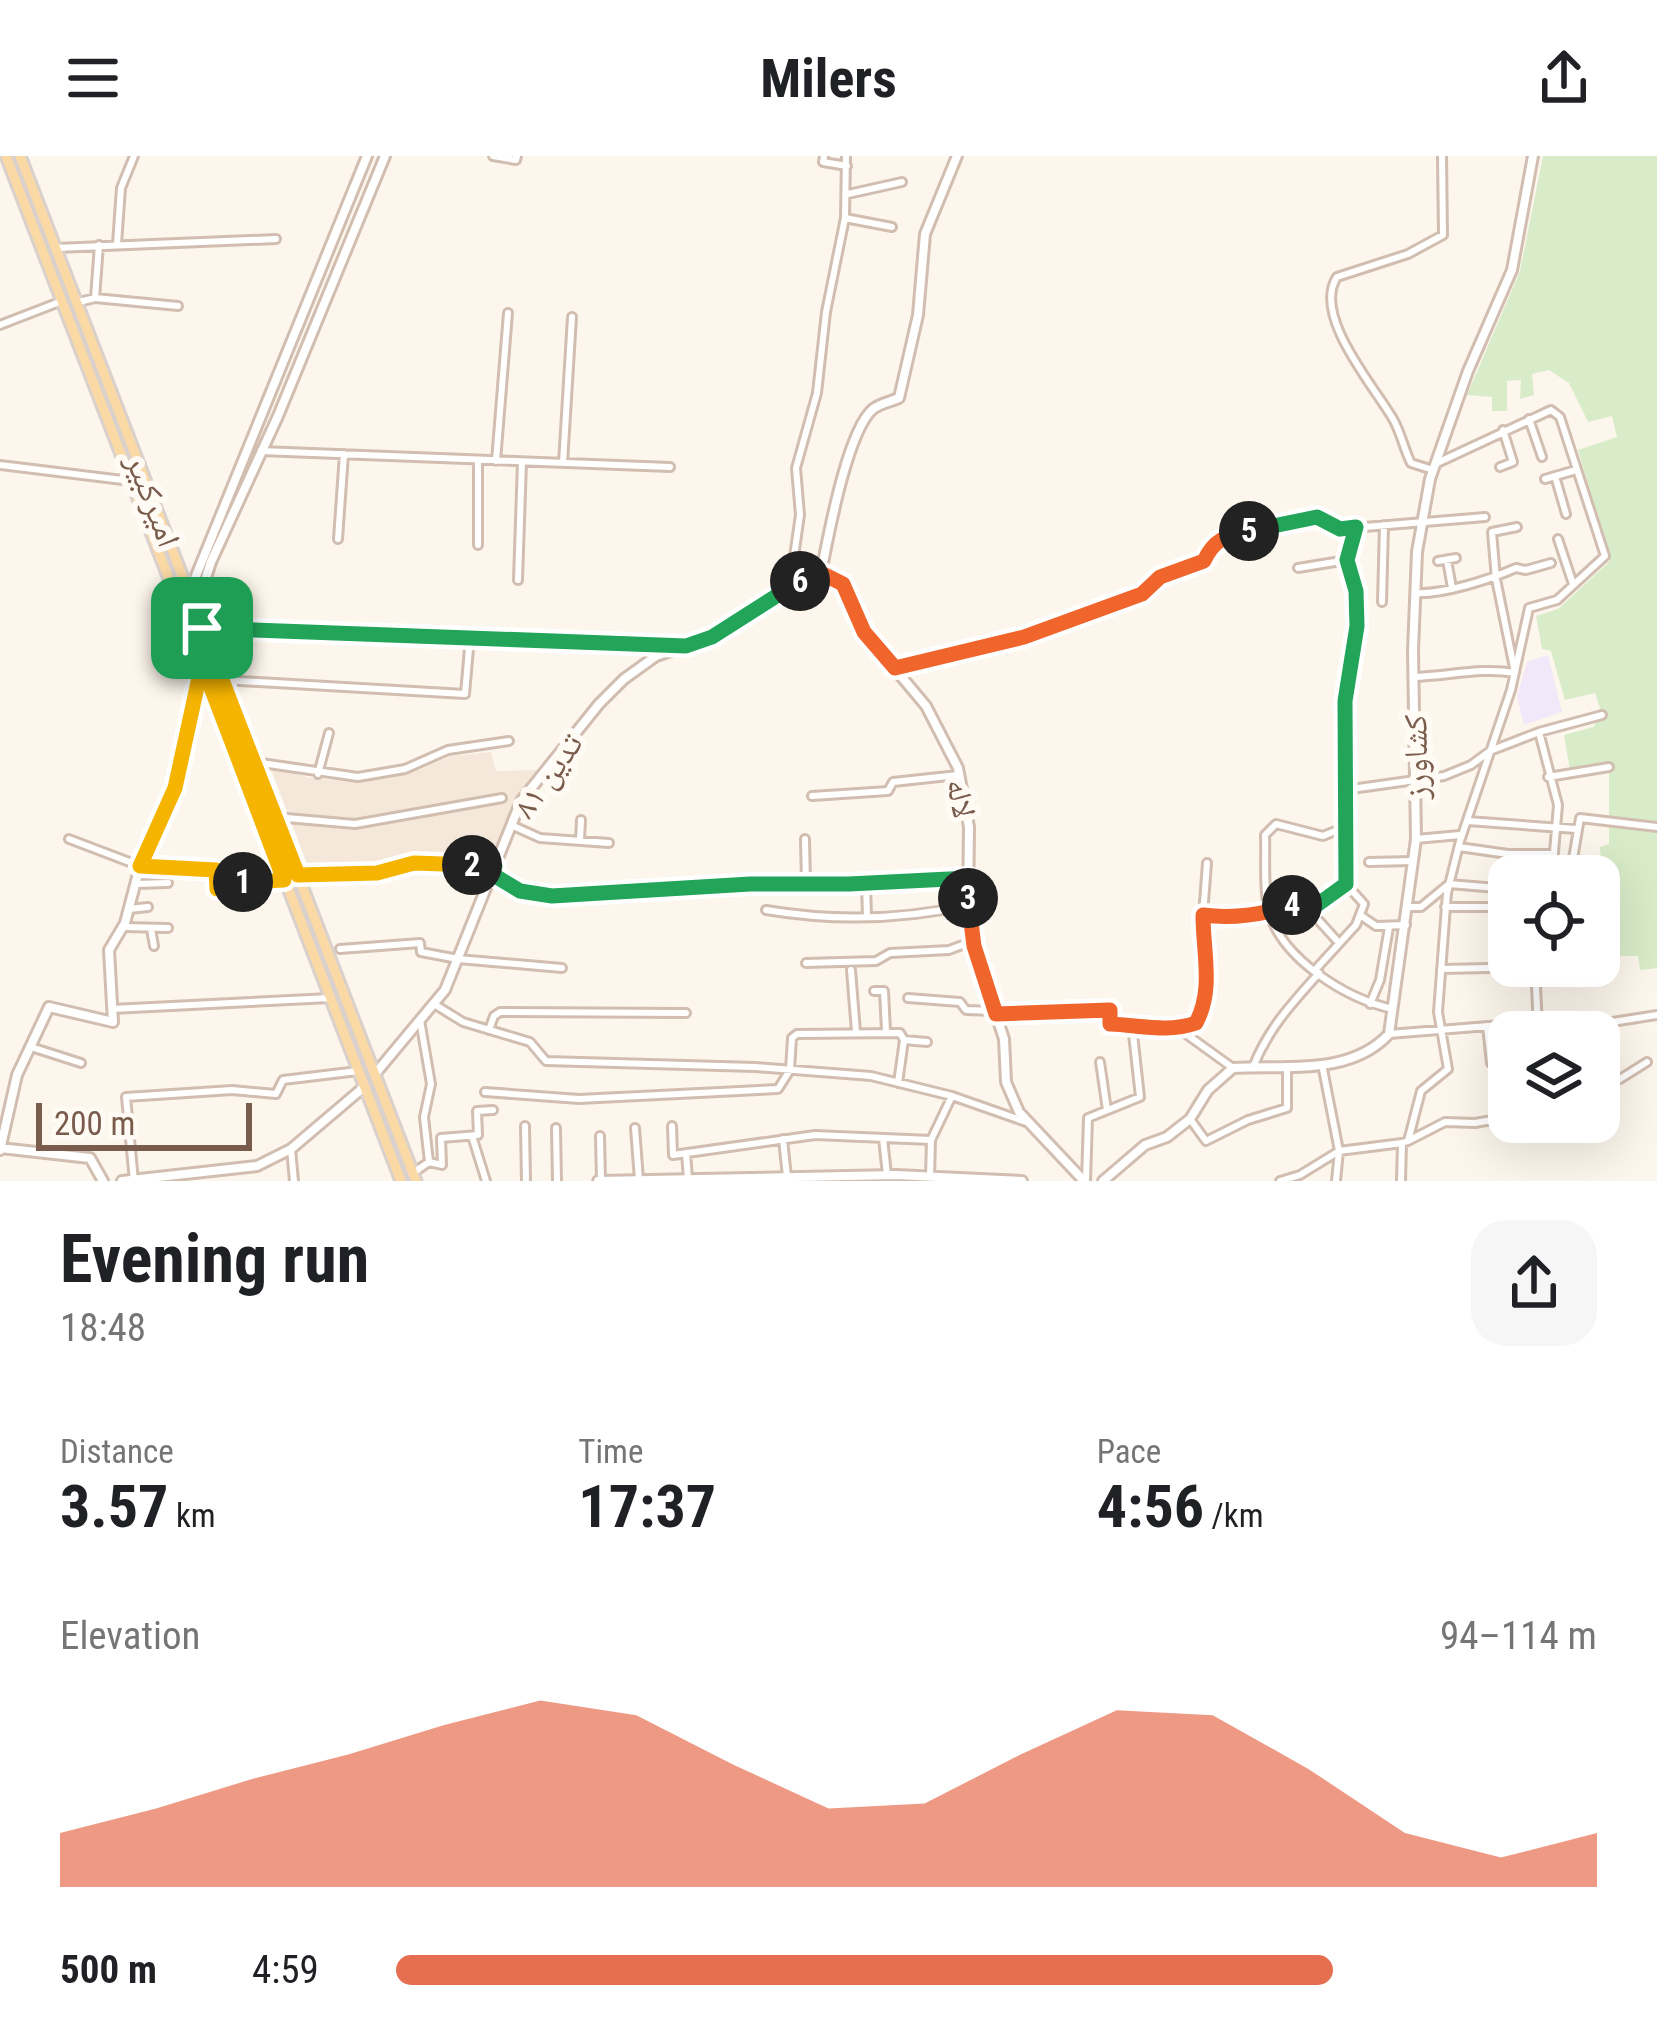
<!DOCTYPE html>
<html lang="en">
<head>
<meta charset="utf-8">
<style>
	:root { --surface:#fff; --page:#f6f6f6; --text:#202124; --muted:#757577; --accent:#e76f51 }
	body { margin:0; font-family:"Roboto Condensed","Noto Naskh Arabic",sans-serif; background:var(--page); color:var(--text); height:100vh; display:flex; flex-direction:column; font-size:45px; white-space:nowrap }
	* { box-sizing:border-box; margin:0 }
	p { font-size:39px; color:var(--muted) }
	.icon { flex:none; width:66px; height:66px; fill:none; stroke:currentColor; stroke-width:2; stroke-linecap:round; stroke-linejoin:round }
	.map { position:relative; height:1025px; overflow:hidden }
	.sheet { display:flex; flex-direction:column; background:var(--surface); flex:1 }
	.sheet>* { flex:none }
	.tools { position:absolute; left:1488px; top:699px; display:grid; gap:24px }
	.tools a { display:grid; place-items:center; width:132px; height:132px; border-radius:24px; background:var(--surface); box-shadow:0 12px 48px #0002; font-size:60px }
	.scale { position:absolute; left:36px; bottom:30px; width:216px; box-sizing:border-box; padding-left:12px; border:6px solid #7a5c4d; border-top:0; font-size:33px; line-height:42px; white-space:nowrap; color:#7a5c4d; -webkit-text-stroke:9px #fffaf3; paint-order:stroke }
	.pin { position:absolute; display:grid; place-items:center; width:102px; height:102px; color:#fff; margin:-51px; border-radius:24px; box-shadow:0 6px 18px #0006 }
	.km { position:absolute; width:60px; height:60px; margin:-30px; border-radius:50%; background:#222; color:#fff; font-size:33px; line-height:60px; text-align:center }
	.round { display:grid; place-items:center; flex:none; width:126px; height:126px; border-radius:36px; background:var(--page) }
	.head { display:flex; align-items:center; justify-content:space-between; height:204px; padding:0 60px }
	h1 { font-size:66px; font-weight:700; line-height:90px }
	.metrics { display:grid; grid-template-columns:repeat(3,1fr); gap:18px; height:204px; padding:12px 60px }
	.metrics div { display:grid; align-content:center }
	.metrics b { font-size:60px; font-weight:700 }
	.metrics small { font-size:33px; font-weight:400 }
	.metrics p { font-size:33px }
	.chart { height:336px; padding:24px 60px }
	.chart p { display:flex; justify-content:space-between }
	.chart svg { width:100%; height:216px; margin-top:12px; fill:var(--accent); opacity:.7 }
	ul { padding:0 60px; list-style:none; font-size:39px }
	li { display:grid; grid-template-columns:192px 144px 1fr; align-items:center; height:90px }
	li i { height:30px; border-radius:15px; background:var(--accent) }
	header { display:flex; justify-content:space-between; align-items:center; height:156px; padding:0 60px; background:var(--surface); font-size:54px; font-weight:700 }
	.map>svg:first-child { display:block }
	.residential { fill:#f5e8da }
	.education { fill:#f3e8fa }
	.green { fill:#d8ecc9 }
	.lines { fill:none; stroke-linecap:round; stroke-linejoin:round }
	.minor-casing { stroke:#d1beb0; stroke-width:12 }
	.tertiary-casing { stroke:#d1beb0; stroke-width:14 }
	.primary-casing { stroke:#dad1cd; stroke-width:15 }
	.minor { stroke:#fff; stroke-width:6 }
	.tertiary { stroke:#fff; stroke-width:8 }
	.primary { stroke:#fbd9a5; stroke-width:9 }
	.split-1-casing { stroke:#fff; stroke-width:24 }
	.split-2-casing { stroke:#fff; stroke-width:24 }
	.split-3-casing { stroke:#fff; stroke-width:24 }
	.split-4-casing { stroke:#fff; stroke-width:24 }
	.split-5-casing { stroke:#fff; stroke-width:24 }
	.split-6-casing { stroke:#fff; stroke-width:24 }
	.split-7-casing { stroke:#fff; stroke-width:24 }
	.split-1 { stroke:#f5b400; stroke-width:15 }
	.split-2 { stroke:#f5b400; stroke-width:15 }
	.split-3 { stroke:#22a559; stroke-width:15 }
	.split-4 { stroke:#f0652b; stroke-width:15 }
	.split-5 { stroke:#22a559; stroke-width:15 }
	.split-6 { stroke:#f0652b; stroke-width:15 }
	.split-7 { stroke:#22a559; stroke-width:15 }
	.labels { text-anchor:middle; stroke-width:12; stroke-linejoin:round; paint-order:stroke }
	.street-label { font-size:33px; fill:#7a5c4d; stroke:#fffaf3 }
</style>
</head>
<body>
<header><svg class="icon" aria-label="menu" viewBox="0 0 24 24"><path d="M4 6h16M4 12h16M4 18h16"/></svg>Milers<svg class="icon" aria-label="share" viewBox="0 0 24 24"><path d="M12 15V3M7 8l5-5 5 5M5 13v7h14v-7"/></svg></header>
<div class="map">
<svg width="1657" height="1025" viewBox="0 0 1657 1025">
	<rect width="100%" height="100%" fill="#fdf6ec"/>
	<path class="residential" d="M491,596L496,615L537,614L514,644L492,705L309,713L270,610L310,622L352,626L421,613L452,600Z"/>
	<path class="education" d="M1548,499L1562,556L1524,569L1517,541L1527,506Z"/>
	<path class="green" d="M1543,0H1657V812L1640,814L1638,800H1618L1616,789L1599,790V755L1619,754V732L1602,730L1600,691L1609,688V612L1570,614L1564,579L1593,571L1602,559L1595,537L1565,544L1551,495L1542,493L1536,460L1558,453L1610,405L1578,294L1617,281L1612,260L1588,266L1569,227L1549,214L1532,218L1534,239L1520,243L1521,224L1507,225V255H1492V241L1467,239L1520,115Z"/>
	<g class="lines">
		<g class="minor-casing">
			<path id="minor" d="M493,0L516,4L517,0
				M824,0L823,6L847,10
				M848,38L902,26
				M845,62L892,71
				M117,88L121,32L134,0
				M56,92L276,83
				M95,142L99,89
				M79,146L95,142L178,150
				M0,169L62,145
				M1529,263L1542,301
				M261,295L670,311
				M478,304V389
				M496,305L508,157
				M563,307L572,161
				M0,309L131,325
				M1500,311L1513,306L1503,274
				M1433,314L1411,307C1404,293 1401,277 1393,263C1373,229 1312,159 1337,121L1408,98L1443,79L1442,0
				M1555,320L1566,358
				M1545,323L1576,314
				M338,383L344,298
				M1558,383L1573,428
				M1447,404L1452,432
				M1438,405L1456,402
				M1298,412L1347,404
				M518,424L522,306
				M790,428L800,359L796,312L817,237L826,156L845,62L846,0
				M1415,437C1442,439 1491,423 1516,412L1526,414L1551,407
				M1382,446L1384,369
				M202,472L678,490
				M895,513L1024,481L1143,438L1160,421L1204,405L1211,389L1225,380L1317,361L1340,373L1485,361
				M1413,521C1448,520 1482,511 1515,517L1496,423L1492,376L1517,371
				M223,524L465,538L470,481
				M1539,576L1558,649L1552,720
				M254,606L358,621L405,613L448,594L509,585
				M318,618L329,577
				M1548,621L1609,611
				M1344,634L1444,620L1471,609L1490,595L1539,576L1602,559
				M812,640L888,635L893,626L958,619
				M275,661L355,668L502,642
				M1468,665L1576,673
				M511,669L540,682L609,687
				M1345,671L1323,680L1276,668L1265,679C1266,703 1263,732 1269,756C1283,804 1347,843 1393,853
				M69,683L140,710L216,714L217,733L253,724H283
				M805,683L806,727
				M1416,683L1460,679
				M580,684L581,664
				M1459,691L1508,698H1552
				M1369,706L1413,705
				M492,718L521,735L552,740L750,728H849L969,722
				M298,719L377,717L414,707L495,710
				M1570,720L1580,662L1657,671
				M136,728L168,727
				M866,728L867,761
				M1599,730H1602
				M1408,751H1421L1449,728L1509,733
				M1445,751H1509
				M129,753L148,751
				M766,754C832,765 902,764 968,749
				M1310,754L1346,728
				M1203,759C1239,763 1268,755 1302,746L1339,787
				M1360,759L1376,770L1406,769
				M124,771L168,772
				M151,773L154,790
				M340,793L420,787L421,796L458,803L562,812
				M806,807L876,805L890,797L949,794L973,785
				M1535,810L1538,871
				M1441,813L1535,811
				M851,814L856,876
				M1315,814L1356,769L1364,748L1346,728L1345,545L1357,470L1356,435L1347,404L1356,371
				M1536,818L1576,815
				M874,835H884L886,875
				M908,842L960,846L966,854L995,855
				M434,848L463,866L530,886L546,905L755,911L871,920L952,940L1026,966
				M1370,848L1380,824L1389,771
				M112,853L330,842
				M996,858L1110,854V868L1179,873L1196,867L1209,831L1203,759L1207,707
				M1487,870L1491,907
				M1179,873L1233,912
				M489,874L494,860L500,856L686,857
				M1389,878L1526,867L1555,875L1657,859
				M31,891L81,907
				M1100,906L1107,954
				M1322,908L1339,995L1336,1025
				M1253,911C1268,873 1292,847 1319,817
				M898,927L904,884
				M1599,928L1620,923L1647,906
				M485,936L579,943L778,933L790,914L792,882L797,878L900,877L904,884L927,886
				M1190,963L1206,985L1248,964L1287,952V913
				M525,970L526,1025
				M672,970L673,999L815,979L931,984
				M556,972L557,1025
				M635,972L639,1024
				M472,980L486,1025
				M600,980L601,1025
				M883,982L887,1019
				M783,983L787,1021
				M1408,985L1445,966L1475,967L1509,961
				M291,993L294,1025
				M686,997L688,1023
				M429,1006L442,1009L441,982L478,979L477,955L493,954
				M413,1017L429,1006L424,961L431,928L420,864
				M930,1021L931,984L952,940
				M134,1025L126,941L232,934L276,938L283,924L358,915
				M1086,1025L1088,962L1140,941L1132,869
				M1280,1025L1300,1019L1339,995L1402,987
				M1401,1025L1402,987L1408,985L1421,935L1448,913L1438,856L1447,737L1460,685L1511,534L1529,452L1557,444L1605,400L1560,261L1551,254L1435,308"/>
		</g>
		<g class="tertiary-casing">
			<path id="tertiary" d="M821,417L843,428L864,476L926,550L958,612L969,671L968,754L974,791L1004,883L1006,926L1019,956L1084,1025
				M821,417C828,382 847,275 873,253C879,248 892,245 899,242L918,159L925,78L957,0
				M189,437L367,0
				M196,453L211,406L278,260L385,0
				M375,918L445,834L521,645L599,548L624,523L656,500L712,481L790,429L821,417
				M0,992L90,1002L103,1025
				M0,994L17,919L49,851L113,866L109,794L125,767L140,710L175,632L201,510
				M122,1025L257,1010L291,993L364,931
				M598,1025L896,1019L1022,1025
				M1103,1025L1145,989L1167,981L1190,963L1208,934L1233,912C1286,909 1350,920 1389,878L1416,683L1413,494L1417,396L1430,323L1468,215L1512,114L1533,0"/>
		</g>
		<g class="primary-casing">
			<path id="primary" d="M6,0L401,1025
				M20,0L416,1025"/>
		</g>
		<use href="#minor" class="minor"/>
		<use href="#tertiary" class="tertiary"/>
		<use href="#primary" class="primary"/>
	</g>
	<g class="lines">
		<g class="split-1-casing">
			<path id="split-1" d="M202,472L242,576L230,581L202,508L175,632L140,710L216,714L217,733L243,726"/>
		</g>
		<g class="split-2-casing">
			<path id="split-2" d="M243,726L284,724L230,581L242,576L298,719L377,717L414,707L472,709"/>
		</g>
		<g class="split-3-casing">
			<path id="split-3" d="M472,709L495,710L492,718L520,735L552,740L750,728H849L969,722L968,742"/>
		</g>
		<g class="split-4-casing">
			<path id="split-4" d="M968,742L974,790L996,858L1110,854V868C1139,869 1168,877 1196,867C1214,833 1203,797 1203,759C1234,763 1262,759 1292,749"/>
		</g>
		<g class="split-5-casing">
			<path id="split-5" d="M1249,375L1317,361L1340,373L1356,371L1347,404L1356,435L1357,470L1345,545L1346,728L1310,754L1302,746L1292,749"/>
		</g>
		<g class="split-6-casing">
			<path id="split-6" d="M800,425L821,417L843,428L864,476L895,512L1024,481L1142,438L1160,421L1204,405C1214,383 1226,380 1249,375"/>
		</g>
		<g class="split-7-casing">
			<path id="split-7" d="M202,472L686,490L712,481L800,425"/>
		</g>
		<use href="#split-1" class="split-1"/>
		<use href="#split-2" class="split-2"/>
		<use href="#split-3" class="split-3"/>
		<use href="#split-4" class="split-4"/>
		<use href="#split-5" class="split-5"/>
		<use href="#split-6" class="split-6"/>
		<use href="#split-7" class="split-7"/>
	</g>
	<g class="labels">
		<g class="street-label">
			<text transform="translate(154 344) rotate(69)" y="12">امیرکبیر</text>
			<text transform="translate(1415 601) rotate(-91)" y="12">کشاورز</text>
			<text transform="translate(547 619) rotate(-55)" y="12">تدین ۸۱</text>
			<text transform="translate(962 642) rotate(79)" y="12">لاله</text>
		</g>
	</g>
</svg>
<div class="tools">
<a><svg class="icon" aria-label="locate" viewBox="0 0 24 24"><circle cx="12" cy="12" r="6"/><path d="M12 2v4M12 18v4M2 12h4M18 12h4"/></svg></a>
<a><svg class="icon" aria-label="layers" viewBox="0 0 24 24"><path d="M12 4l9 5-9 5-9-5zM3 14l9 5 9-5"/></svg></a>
</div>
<div class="scale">200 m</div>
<div class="pin" style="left:202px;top:472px;background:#1e9e55"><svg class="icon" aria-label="arrive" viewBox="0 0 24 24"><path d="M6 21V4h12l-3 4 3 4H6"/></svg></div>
<b class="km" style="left:243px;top:726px">1</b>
<b class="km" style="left:472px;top:709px">2</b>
<b class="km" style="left:968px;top:742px">3</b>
<b class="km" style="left:1292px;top:749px">4</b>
<b class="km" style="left:1249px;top:375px">5</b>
<b class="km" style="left:800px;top:425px">6</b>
</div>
<section class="sheet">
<div class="head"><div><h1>Evening run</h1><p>18:48</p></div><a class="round"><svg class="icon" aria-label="share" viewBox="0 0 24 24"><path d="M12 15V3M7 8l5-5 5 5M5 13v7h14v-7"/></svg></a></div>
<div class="metrics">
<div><p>Distance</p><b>3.57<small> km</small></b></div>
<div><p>Time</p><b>17:37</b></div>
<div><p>Pace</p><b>4:56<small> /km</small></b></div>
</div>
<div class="chart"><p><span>Elevation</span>94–114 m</p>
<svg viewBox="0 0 160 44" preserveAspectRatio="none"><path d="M0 44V33L10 28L20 22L30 17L40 11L50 6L60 9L70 19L80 28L90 27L100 17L110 8L120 9L130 20L140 33L150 38L160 33V44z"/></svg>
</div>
<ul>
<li><b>500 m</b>4:59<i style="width:78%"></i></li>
</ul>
</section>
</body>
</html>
